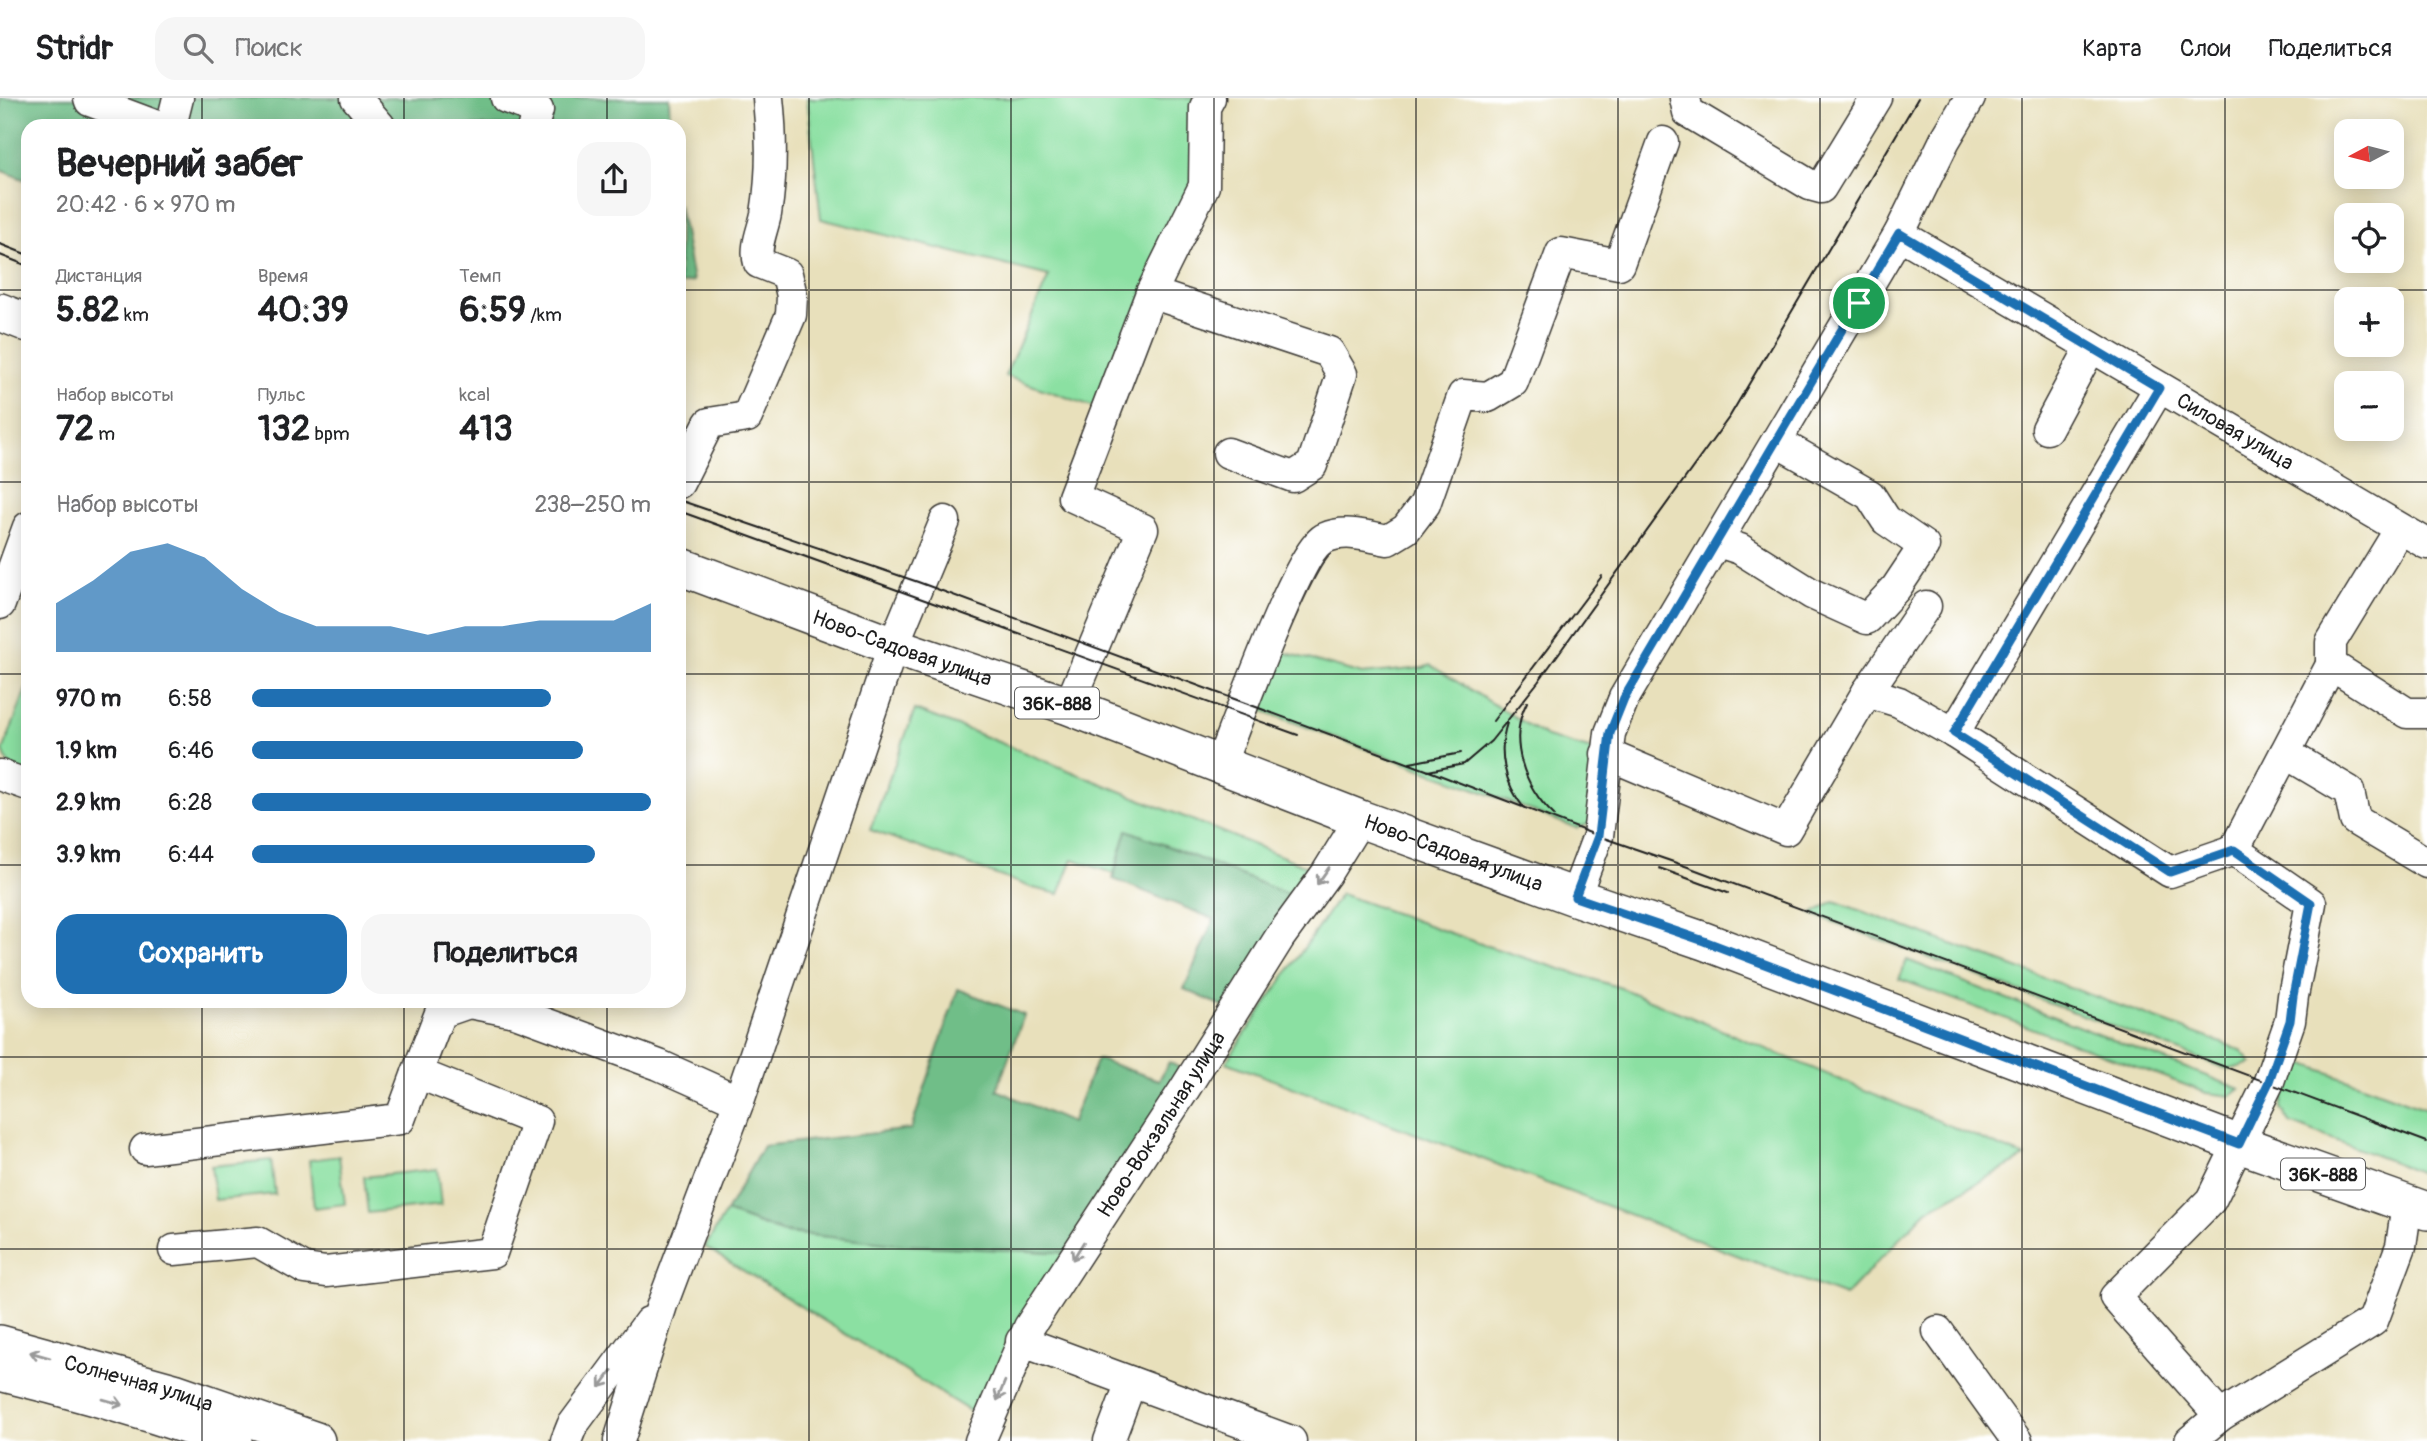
<!DOCTYPE html>
<html lang="ru">
<head>
<meta charset="utf-8">
<style>
	:root { --surface:#fff; --page:#f6f6f6; --text:#202124; --muted:#757577; --line:#e0e0e0; --accent:#1f6fb2 }
	body { margin:0; font-family:Pangolin,sans-serif; background:var(--page); color:var(--text); height:100vh; display:flex; flex-direction:column; font-size:26px; white-space:nowrap }
	* { box-sizing:border-box; margin:0 }
	p { font-size:23px; color:var(--muted) }
	.icon { flex:none; width:38px; height:38px; fill:none; stroke:currentColor; stroke-width:2; stroke-linecap:round; stroke-linejoin:round }
	.map { position:relative; flex:1; overflow:hidden }
	.details { position:absolute; left:21px; top:21px; width:665px; height:889px; display:flex; flex-direction:column; background:var(--surface); border-radius:21px; box-shadow:0 4px 18px #0003 }
	.details>* { flex:none }
	.needle { width:46px; rotate:263deg }
	.tools { position:absolute; left:2334px; top:21px; display:grid; gap:14px }
	.tools a { display:grid; place-items:center; width:70px; height:70px; border-radius:14px; background:var(--surface); box-shadow:0 4px 18px #0003; font-size:35px }
	.pin { position:absolute; display:grid; place-items:center; width:60px; height:60px; color:#fff; margin:-30px; border:4px solid #fff; border-radius:50%; box-shadow:0 2px 7px #0007 }
	.round { display:grid; place-items:center; flex:none; width:74px; height:74px; border-radius:21px; background:var(--page) }
	.headline { display:flex; align-items:center; justify-content:space-between; height:119px; padding:0 35px }
	h1 { font-size:38px; font-weight:700; line-height:52px }
	.stats { display:grid; grid-template-columns:repeat(3,1fr); gap:10px; height:119px; padding:7px 35px }
	.stats div { display:grid; align-content:center }
	.stats b { font-size:35px; font-weight:700 }
	.stats small { font-size:19px; font-weight:400 }
	.stats p { font-size:19px }
	.chart { height:196px; padding:14px 35px }
	.chart p { display:flex; justify-content:space-between }
	.chart svg { width:100%; height:126px; margin-top:7px; fill:var(--accent); opacity:.7 }
	.primary-button { display:flex; gap:14px; margin-top:auto; padding:14px 35px }
	.primary-button a { flex:1; height:80px; border-radius:21px; background:var(--accent); color:#fff; font-size:28px; font-weight:700; line-height:80px; text-align:center }
	.primary-button a+a { background:var(--page); color:var(--text) }
	ul { padding:0 35px; list-style:none; font-size:23px }
	li { display:grid; grid-template-columns:112px 84px 1fr; align-items:center; height:52px }
	li i { height:18px; border-radius:9px; background:var(--accent) }
	header { display:flex; align-items:center; gap:42px; box-sizing:border-box; height:98px; padding:0 35px; background:var(--surface); border-bottom:2px solid var(--line) }
	header strong { font-size:33px }
	nav { display:flex; gap:38px; margin-inline-start:auto; font-size:24px }
	.search { width:490px; height:63px; background:var(--page); display:flex; align-items:center; gap:18px; box-sizing:border-box; padding:0 24px; border-radius:21px; color:var(--muted); font-size:26px }
	.map>svg:first-child { display:block }
	.green { fill:#8be0a2; stroke:#547e5f; stroke-width:2 }
	.forest { fill:#70be88; stroke:#466d52; stroke-width:2 }
	.lines { fill:none; stroke-linecap:round; stroke-linejoin:round }
	.minor-casing { stroke:#3b3934; stroke-width:33 }
	.major-casing { stroke:#3b3934; stroke-width:40 }
	.minor { stroke:#fff; stroke-width:30 }
	.major { stroke:#fff; stroke-width:37 }
	.tram { stroke:#1c1c1c; stroke-width:2 }
	.oneway { stroke:#999 }
	.route-casing { stroke:#fff; stroke-width:14 }
	.route { stroke:#1f6fb2; stroke-width:9 }
	.grid { fill:none; stroke:#1c1c1c; stroke-width:2; stroke-opacity:0.55 }
	.labels { text-anchor:middle; stroke-width:6; stroke-linejoin:round; paint-order:stroke }
	.shield { fill:#fff; stroke:#606060; stroke-width:2 }
	.shield-label { font-size:19px; font-weight:bold; fill:#1c1c1c }
	.street-label { font-size:21px; fill:#1c1c1c; stroke:#fff }
</style>
</head>
<body>
<header>
<strong>Stridr</strong>
<div class="search"><svg class="icon" aria-label="search" viewBox="0 0 24 24"><circle cx="10" cy="10" r="6"/><path d="M15 15l6 6"/></svg>Поиск</div>
<nav><a>Карта</a><a>Слои</a><a>Поделиться</a></nav>
</header>
<div class="map">
<svg width="2427" height="1343" viewBox="0 0 2427 1343">
	<rect width="100%" height="100%" fill="#fff"/>
	<filter id="ink" filterUnits="userSpaceOnUse"><feTurbulence type="fractalNoise" baseFrequency=".0143" numOctaves="2"/><feDisplacementMap in="SourceGraphic" scale="14" xChannelSelector="R" yChannelSelector="G"/><feConvolveMatrix kernelMatrix="1 2 1 2 8 2 1 2 1" color-interpolation-filters="sRGB"/></filter>
	<filter id="wash" filterUnits="userSpaceOnUse"><feTurbulence type="fractalNoise" baseFrequency=".00686" numOctaves="4" result="noise"/><feDisplacementMap in="SourceGraphic" scale="28" xChannelSelector="R" yChannelSelector="G"/><feGaussianBlur stdDeviation="1.57" result="paint"/><feColorMatrix in="noise" values="0 0 0 0 0 0 0 0 0 0 0 0 0 0 0 0 0 1.4 0 .05"/><feComposite in="paint" operator="in"/></filter>
	<g filter="url(#wash)">
		<rect width="100%" height="100%" fill="#e8e0bb"/>
		<path class="green" d="M807,0H1196L1199,97L1106,313L1005,278L1049,178L821,121Z
			M1265,549L1362,576L1423,570L1430,567L1547,639L1606,656L1600,723L1576,730L1478,692L1244,606Z
			M28,586V675L9,667L3,653Z
			M915,612L971,633L1326,776L1305,803L1127,732L1114,776L1073,761L1059,796L1033,790L870,732Z
			M1341,796L1484,847L1621,890L2025,1059L1927,1112L1845,1198L1226,964Z
			M1834,803L2241,952L2252,965L2229,972L1812,816Z
			M1907,862L2240,991L2231,998L2207,995L1899,881Z
			M2300,964L2427,1011V1077L2290,1025L2281,1010L2290,975Z
			M339,1058L345,1106L314,1110L309,1062Z
			M271,1062L275,1096L215,1102L211,1068Z
			M437,1071L441,1107L368,1115L364,1079Z
			M726,1114L783,1135L981,1151L1076,1155L981,1320L705,1149Z"/>
		<path class="forest" d="M0,0H669L670,28H28V83L0,72Z
			M679,107L693,183L679,186Z
			M1127,732L1305,803L1233,913L1184,891L1214,821L1113,781Z
			M958,891L1024,917L997,992L1071,1025L1097,961L1159,982L1169,964L1193,977L1076,1155L904,1147L783,1134L726,1114L763,1048L911,1031Z"/>
	</g>
	<g filter="url(#ink)">
		<g class="lines">
			<g class="minor-casing">
				<g id="minor">
					<path d="M89,0L90,3L157,28"/>
					<path d="M356,0L380,28"/>
					<path d="M506,0L538,12L533,28"/>
					<path d="M1685,0L1688,14L1810,87L1821,90L1876,0"/>
					<path d="M171,28L178,0"/>
					<path id="s1" d="M1899,136L2427,446"/>
					<path d="M1151,195L1329,254L1342,276L1312,367L1293,379L1228,355"/>
					<path d="M2047,331L2091,249"/>
					<path d="M679,385L709,325L747,319L791,217L792,198L787,176L759,165C754,149 763,132 766,116C772,79 772,38 768,0"/>
					<path d="M2400,431L2331,544V567L2407,615H2427"/>
					<path d="M1718,444L1740,451L1812,496L1867,521L1896,490L1924,448L1886,422L1870,397L1777,344"/>
					<path d="M0,506L28,429"/>
					<path d="M1867,594L1926,508"/>
					<path d="M1069,608L1143,431L1073,399L1151,195L1204,88L1205,9L1210,0"/>
					<path d="M1954,635L2159,290"/>
					<path d="M2285,655L2349,693L2355,722L2427,765"/>
					<path d="M1606,656L1786,732L1867,594L1899,604L1954,635L2170,774L2234,752L2311,805L2293,898L2290,923L2268,986L2211,1102L2115,1199L2220,1318"/>
					<path d="M1220,667C1234,632 1299,450 1325,440C1345,431 1367,438 1388,442L1406,431L1425,406L1463,297L1488,299L1513,284L1561,155L1619,166L1663,44"/>
					<path d="M0,677L28,687"/>
					<path d="M2234,752L2331,567"/>
					<path d="M1575,799L1598,738L1610,635L1624,600L1899,136L1945,42L1970,0"/>
					<path d="M145,1051L400,1021L417,975"/>
					<path d="M174,1152L258,1144L305,1171L326,1174L492,1155L537,1023L417,975L440,915L469,905L515,914L659,967L739,1003"/>
					<path d="M1938,1233L2017,1343"/>
					<path d="M1021,1243L1291,1343"/>
					<path d="M566,1343L572,1328L649,1224"/>
					<path d="M619,1343L662,1207L739,1003L893,548L945,423"/>
					<path id="s2" d="M980,1343L1029,1229L1184,992L1280,839L1326,776L1360,721"/>
					<path d="M1109,1343L1131,1284"/>
					<path d="M2190,1343L2220,1318L2373,1223L2401,1148L2407,1106"/>
				</g>
			</g>
			<g class="major-casing">
				<g id="major">
					<path d="M0,214L28,225"/>
					<path id="s3" d="M679,468L893,548L1069,608L1360,721L1575,799L1704,843L2239,1046L2427,1113"/>
					<path id="s4" d="M0,1246L174,1294L316,1343"/>
					<path d="M0,1274C79,1293 157,1316 233,1343"/>
				</g>
			</g>
			<use href="#minor" class="minor"/>
			<use href="#major" class="major"/>
			<path class="tram" d="M0,146L28,157
				M0,157L28,168
				M679,402L918,484L1429,673L1598,738L1688,769L2427,1044
				M679,413L1298,637
				M1527,604C1507,642 1524,689 1554,717
				M1493,623L1602,478
				M1507,625C1497,655 1505,686 1524,710
				M1410,665L1461,655
				M1428,673L1464,666L1491,643L1538,584L1730,318L1918,0
				M1659,770L1728,795"/>
		</g>
		<defs><path id="oneway-shaft" d="M-6 0H5M1.5-3L5.5 0L1.5 3" fill="none" stroke-width="1.6" stroke-linecap="round" stroke-linejoin="round" transform="scale(1.75)"/></defs>
		<g class="oneway">
			<use href="#oneway-shaft" transform="translate(1323 778) rotate(125)"/>
			<use href="#oneway-shaft" transform="translate(1078 1153) rotate(122)"/>
			<use href="#oneway-shaft" transform="translate(40 1257) rotate(-164)"/>
			<use href="#oneway-shaft" transform="translate(606 1281) rotate(126)"/>
			<use href="#oneway-shaft" transform="translate(1001 1293) rotate(112)"/>
			<use href="#oneway-shaft" transform="translate(113 1304) rotate(16)"/>
		</g>
	</g>
	<g class="lines" filter="url(#ink)">
		<g class="route-casing">
			<path id="route" d="M1899,135L2159,290L1954,635L2170,774L2234,752L2311,805L2293,898L2290,923L2268,986L2239,1046L1704,843L1575,799L1598,738L1610,635L1624,600Z"/>
		</g>
		<use href="#route" class="route"/>
	</g>
	<path class="grid" d="M202,0V28M404,0V28M607,0V28M809,0V1343M1011,0V1343M1214,0V1343M1416,0V1343M1618,0V1343M1820,0V1343M2022,0V1343M2225,0V1343M0,192H28M679,192H2427M0,384H28M679,384H2427M0,576H28M679,576H2427M0,767H28M679,767H2427M202,903V1343M404,903V1343M607,903V1343M0,959H2427M0,1151H2427"/>
	<g class="labels">
		<g class="shield">
			<rect x="1015" y="589.5" width="84" height="31" rx="5"/>
			<rect x="2281" y="1060.5" width="84" height="31" rx="5"/>
		</g>
		<g class="shield-label">
			<text x="1057" y="612">36К-888</text>
			<text x="2323" y="1083">36К-888</text>
		</g>
		<g class="street-label">
			<text dy="7" stroke="none"><textPath href="#s1" startOffset="390">Силовая улица</textPath></text>
			<text dy="7" stroke="none"><textPath href="#s3" startOffset="238">Ново-Садовая улица</textPath></text>
			<text dy="7" stroke="none"><textPath href="#s3" startOffset="826">Ново-Садовая улица</textPath></text>
			<text dy="7" stroke="none"><textPath href="#s2" startOffset="366">Ново-Вокзальная улица</textPath></text>
			<text dy="7" stroke="none"><textPath href="#s4" startOffset="144">Солнечная улица</textPath></text>
		</g>
	</g>
</svg>
<div class="tools">
<a><svg class="needle" viewBox="-14 -14 28 28"><path d="M0-13l5 13h-10z" fill="#e53935"/><path d="M0 13l5-13h-10z" fill="#757577"/></svg></a>
<a><svg class="icon" aria-label="locate" viewBox="0 0 24 24"><circle cx="12" cy="12" r="6"/><path d="M12 2v4M12 18v4M2 12h4M18 12h4"/></svg></a>
<a>+</a>
<a>−</a>
</div>
<div class="pin" style="left:1859px;top:205px;background:#1e9e55"><svg class="icon" aria-label="arrive" viewBox="0 0 24 24"><path d="M6 21V4h12l-3 4 3 4H6"/></svg></div>
<section class="details">
<div class="headline"><div><h1>Вечерний забег</h1><p>20:42 · 6 × 970 m</p></div><a class="round"><svg class="icon" aria-label="share" viewBox="0 0 24 24"><path d="M12 15V3M7 8l5-5 5 5M5 13v7h14v-7"/></svg></a></div>
<div class="stats">
<div><p>Дистанция</p><b>5.82<small> km</small></b></div>
<div><p>Время</p><b>40:39</b></div>
<div><p>Темп</p><b>6:59<small> /km</small></b></div>
</div>
<div class="stats">
<div><p>Набор высоты</p><b>72<small> m</small></b></div>
<div><p>Пульс</p><b>132<small> bpm</small></b></div>
<div><p>kcal</p><b>413</b></div>
</div>
<div class="chart"><p><span>Набор высоты</span>238–250 m</p>
<svg viewBox="0 0 160 44" preserveAspectRatio="none"><path d="M0 44V27L10 19L20 9L30 6L40 11L50 22L60 30L70 35L80 35L90 35L100 38L110 35L120 35L130 33L140 33L150 33L160 27V44z"/></svg>
</div>
<ul>
<li><b>970 m</b>6:58<i style="width:75%"></i></li>
<li><b>1.9 km</b>6:46<i style="width:83%"></i></li>
<li><b>2.9 km</b>6:28<i style="width:100%"></i></li>
<li><b>3.9 km</b>6:44<i style="width:86%"></i></li>
</ul>
<div class="primary-button"><a>Сохранить</a><a>Поделиться</a></div>
</section>
</div>
</body>
</html>
